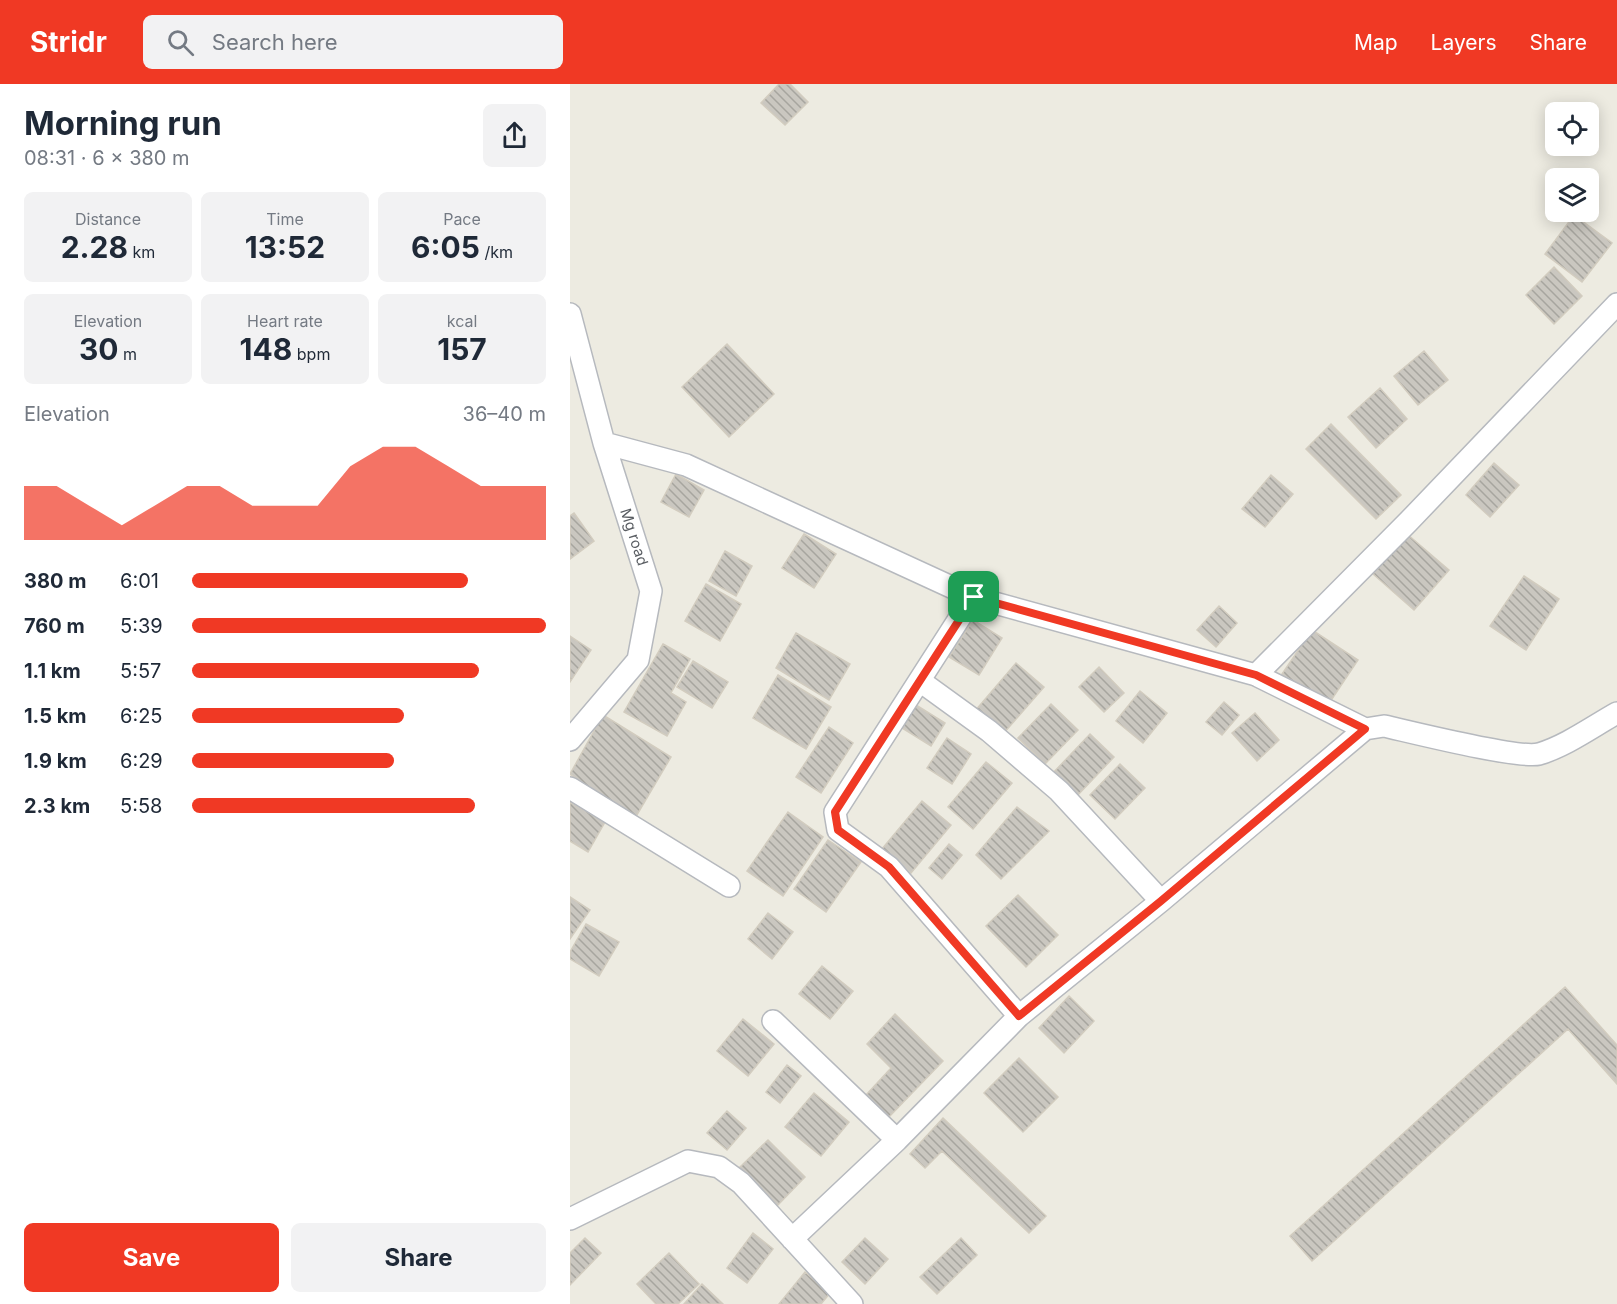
<!DOCTYPE html>
<html lang="en">
<head>
<meta charset="utf-8">
<style>
	:root { --surface:#fff; --page:#f2f2f3; --text:#1f2937; --muted:#747a83; --accent:#f03924 }
	body { margin:0; font-family:Inter,sans-serif; background:var(--page); color:var(--text); height:100vh; display:flex; flex-direction:column; font-size:22px; white-space:nowrap }
	* { box-sizing:border-box; margin:0 }
	p { font-size:20px; color:var(--muted) }
	.icon { flex:none; width:33px; height:33px; fill:none; stroke:currentColor; stroke-width:2; stroke-linecap:round; stroke-linejoin:round }
	.map { position:relative; flex:1; overflow:hidden }
	.sheet { display:flex; flex-direction:column; background:var(--surface); width:570px }
	.sheet>* { flex:none }
	.buttons { position:absolute; left:975px; top:18px; display:grid; gap:12px }
	.buttons a { display:grid; place-items:center; width:54px; height:54px; border-radius:9px; background:var(--surface); box-shadow:0 3px 15px #0003; font-size:30px }
	.pin { position:absolute; display:grid; place-items:center; width:51px; height:51px; color:#fff; margin:-26px; border-radius:12px; box-shadow:0 3px 9px #0006 }
	.round { display:grid; place-items:center; flex:none; width:63px; height:63px; border-radius:9px; background:var(--page) }
	.overview { display:flex; align-items:center; justify-content:space-between; height:102px; padding:0 24px }
	h1 { font-size:33px; font-weight:700; line-height:45px }
	.stats { display:grid; grid-template-columns:repeat(3,1fr); gap:9px; height:102px; padding:6px 24px }
	.stats div { display:grid; align-content:center; border-radius:9px; background:var(--page); text-align:center }
	.stats b { font-size:30px; font-weight:700 }
	.stats small { font-size:16px; font-weight:400 }
	.stats p { font-size:16px }
	.chart { height:168px; padding:12px 24px }
	.chart p { display:flex; justify-content:space-between }
	.chart svg { width:100%; height:108px; margin-top:6px; fill:var(--accent); opacity:.7 }
	.primary-button { display:flex; gap:12px; margin-top:auto; padding:12px 24px }
	.primary-button a { flex:1; height:69px; border-radius:9px; background:var(--accent); color:#fff; font-size:24px; font-weight:700; line-height:69px; text-align:center }
	.primary-button a+a { background:var(--page); color:var(--text) }
	ul { padding:0 24px; list-style:none; font-size:20px }
	li { display:grid; grid-template-columns:96px 72px 1fr; align-items:center; height:45px }
	li i { height:15px; border-radius:8px; background:var(--accent) }
	header { display:flex; align-items:center; gap:36px; box-sizing:border-box; height:84px; padding:0 30px; background:var(--accent); color:#fff }
	header strong { font-size:28px }
	nav { display:flex; gap:33px; margin-inline-start:auto; font-size:21px }
	.search { width:420px; height:54px; background:var(--page); display:flex; align-items:center; gap:15px; box-sizing:border-box; padding:0 21px; border-radius:9px; color:var(--muted); font-size:22px }
	main { display:flex; flex:1; min-height:0 }
	.map>svg:first-child { display:block }
	.building { fill:url(#building-back-hatch); stroke:#d2ccbf; stroke-width:1.5 }
	.lines { fill:none; stroke-linecap:round; stroke-linejoin:round }
	.street-casing { stroke:#b6b9be; stroke-width:24 }
	.street { stroke:#fff; stroke-width:21 }
	.route-casing { stroke:#fff; stroke-width:12 }
	.route { stroke:#f03924; stroke-width:8 }
	.labels { text-anchor:middle; stroke-width:4.5; stroke-linejoin:round; paint-order:stroke }
	.street-label { font-size:15px; fill:#595d62; stroke:#fff }
</style>
</head>
<body>
<header>
<strong>Stridr</strong>
<div class="search"><svg class="icon" aria-label="search" viewBox="0 0 24 24"><circle cx="10" cy="10" r="6"/><path d="M15 15l6 6"/></svg>Search here</div>
<nav><a>Map</a><a>Layers</a><a>Share</a></nav>
</header>
<main>
<section class="sheet">
<div class="overview"><div><h1>Morning run</h1><p>08:31 · 6 × 380 m</p></div><a class="round"><svg class="icon" aria-label="share" viewBox="0 0 24 24"><path d="M12 15V3M7 8l5-5 5 5M5 13v7h14v-7"/></svg></a></div>
<div class="stats">
<div><p>Distance</p><b>2.28<small> km</small></b></div>
<div><p>Time</p><b>13:52</b></div>
<div><p>Pace</p><b>6:05<small> /km</small></b></div>
</div>
<div class="stats">
<div><p>Elevation</p><b>30<small> m</small></b></div>
<div><p>Heart rate</p><b>148<small> bpm</small></b></div>
<div><p>kcal</p><b>157</b></div>
</div>
<div class="chart"><p><span>Elevation</span>36–40 m</p>
<svg viewBox="0 0 160 44" preserveAspectRatio="none"><path d="M0 44V22L10 22L20 30L30 38L40 30L50 22L60 22L70 30L80 30L90 30L100 14L110 6L120 6L130 14L140 22L150 22L160 22V44z"/></svg>
</div>
<ul>
<li><b>380 m</b>6:01<i style="width:78%"></i></li>
<li><b>760 m</b>5:39<i style="width:100%"></i></li>
<li><b>1.1 km</b>5:57<i style="width:81%"></i></li>
<li><b>1.5 km</b>6:25<i style="width:60%"></i></li>
<li><b>1.9 km</b>6:29<i style="width:57%"></i></li>
<li><b>2.3 km</b>5:58<i style="width:80%"></i></li>
</ul>
<div class="primary-button"><a>Save</a><a>Share</a></div>
</section>
<div class="map">
<svg width="1047" height="1220" viewBox="0 0 1047 1220">
	<defs>
		<pattern id="building-back-hatch" width="6" height="6" patternUnits="userSpaceOnUse" patternTransform="scale(1.5)"><rect width="6" height="6" fill="#cac7c0"/><path d="M-1 5l2 2M0 0l6 6M5-1l2 2" fill="none" stroke="#a7a59f"/></pattern>
	</defs>
	<rect width="100%" height="100%" fill="#edebe1"/>
	<path class="building" d="M209,0H220L238,18L215,41L191,19Z
		M1004,131L1042,159L1012,198L975,170Z
		M984,183L1012,212L984,240L956,211Z
		M157,260L204,310L159,353L112,303Z
		M854,267L878,296L848,321L824,292Z
		M810,304L837,335L806,364L778,333Z
		M761,340L831,411L806,435L736,365Z
		M924,379L949,401L920,433L896,411Z
		M106,390L134,406L119,433L91,418Z
		M701,391L723,410L695,443L672,425Z
		M4,429L24,457L0,475V432Z
		M234,450L266,470L244,504L212,484Z
		M837,450L879,486L844,526L803,490Z
		M155,467L182,482L166,512L139,497Z
		M954,492L989,515L956,566L920,542Z
		M136,500L171,520L150,557L115,537Z
		M649,522L667,539L646,563L627,546Z
		M403,536L432,554L409,591L379,573Z
		M742,546L788,576L758,621L712,590Z
		M226,549L280,580L259,616L206,584Z
		M0,552L21,566L0,598Z
		M93,560L120,575L101,609L116,618L97,652L54,628Z
		M123,577L158,598L142,624L107,603Z
		M446,579L474,603L433,650L405,627Z
		M529,583L554,609L534,628L509,603Z
		M208,591L261,623L236,665L183,634Z
		M570,607L597,629L573,659L546,637Z
		M654,618L669,631L652,651L636,638Z
		M481,620L508,646L475,680L448,654Z
		M346,621L375,639L361,662L332,644Z
		M685,629L709,656L687,677L662,649Z
		M33,631L101,673L64,736L0,690Z
		M259,643L283,659L251,709L226,693Z
		M520,650L544,673L506,713L482,690Z
		M377,654L401,670L382,700L357,684Z
		M416,678L442,699L403,745L378,723Z
		M550,680L575,704L545,735L520,711Z
		M352,717L381,741L341,789L312,765Z
		M0,718L35,738L18,768L0,757Z
		M447,723L479,747L431,795L406,771Z
		M218,728L253,753L213,812L177,787Z
		M258,756L291,778L256,828L224,805Z
		M379,760L392,771L372,795L359,784Z
		M448,811L488,851L456,883L416,842Z
		M0,813L20,826L0,855Z
		M198,829L223,848L202,875L178,855Z
		M16,840L49,858L29,892L0,875V868Z
		M252,882L283,907L260,935L229,910Z
		M995,903L1047,961V1000L998,945L742,1177L720,1152Z
		M499,912L524,937L494,969L469,944Z
		M325,930L373,977L319,1033L296,1011L321,984L297,960Z
		M173,935L204,960L178,992L147,967Z
		M449,974L488,1013L453,1048L414,1009Z
		M217,981L231,992L210,1019L196,1008Z
		M244,1009L279,1038L251,1072L215,1043Z
		M157,1027L176,1044L157,1066L137,1049Z
		M373,1034L476,1132L459,1149L372,1067L355,1084L340,1070Z
		M198,1056L235,1093L207,1122L169,1084Z
		M183,1149L203,1165L177,1199L157,1184Z
		M15,1154L31,1169L0,1201V1169Z
		M295,1154L318,1175L295,1200L272,1178Z
		M391,1154L407,1171L367,1210L350,1193Z
		M99,1169L129,1200L108,1220H86L67,1200Z
		M235,1188L260,1209L251,1220H209Z
		M132,1200L153,1220H114Z"/>
	<g class="lines">
		<g class="street-casing">
			<path id="street" d="M0,230L34,359L81,507L68,576L0,656
				M34,359L116,381L403,513L686,591L795,645L814,642C841,648 948,675 969,670C996,662 1022,643 1047,629
				M403,513L265,728L268,746L319,783L449,932
				M686,591L838,438L1047,220
				M350,597L419,647L489,707L591,817
				M0,704L159,802
				M203,937L327,1056
				M0,1135L118,1077L149,1083L171,1099L282,1220
				M222,1155L327,1056L449,932L591,817L795,645"/>
		</g>
		<use href="#street" class="street"/>
	</g>
	<g class="lines">
		<g class="route-casing">
			<path id="route" d="M404,513L686,591L795,645L591,817L449,932L319,783L268,746L265,728Z"/>
		</g>
		<use href="#route" class="route"/>
	</g>
	<g class="labels">
		<g class="street-label">
			<text transform="translate(64 453) rotate(72)" y="5">Mg road</text>
		</g>
	</g>
</svg>
<div class="buttons">
<a><svg class="icon" aria-label="locate" viewBox="0 0 24 24"><circle cx="12" cy="12" r="6"/><path d="M12 2v4M12 18v4M2 12h4M18 12h4"/></svg></a>
<a><svg class="icon" aria-label="layers" viewBox="0 0 24 24"><path d="M12 4l9 5-9 5-9-5zM3 14l9 5 9-5"/></svg></a>
</div>
<div class="pin" style="left:404px;top:513px;background:#1e9e55"><svg class="icon" aria-label="arrive" viewBox="0 0 24 24"><path d="M6 21V4h12l-3 4 3 4H6"/></svg></div>
</div>
</main>
</body>
</html>
